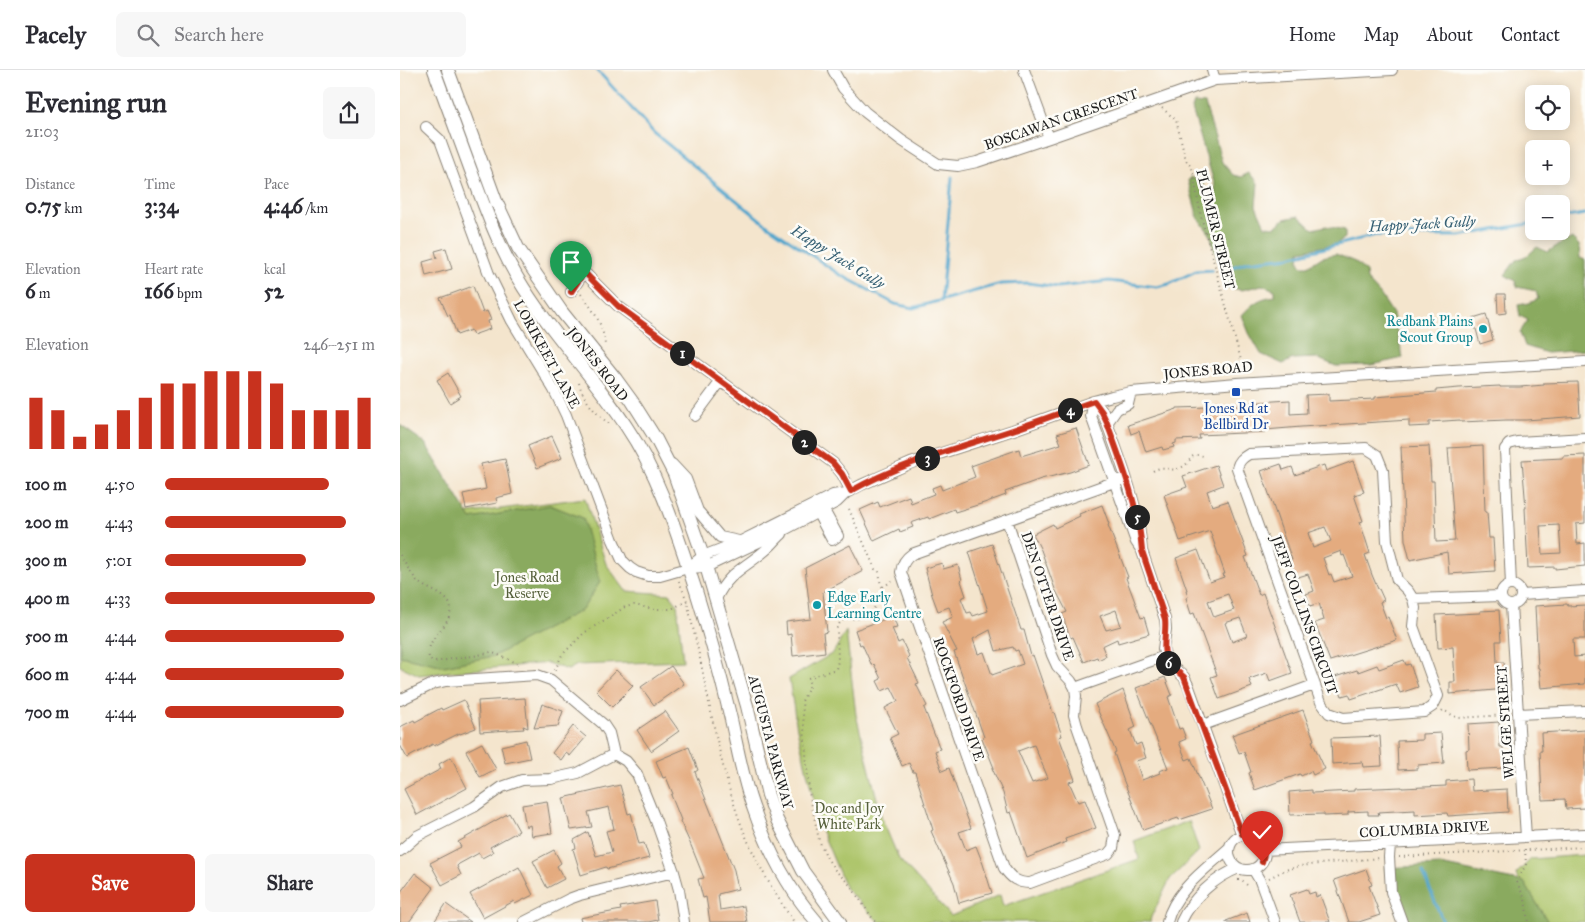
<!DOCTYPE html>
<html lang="en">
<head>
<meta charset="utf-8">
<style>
	:root { --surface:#fff; --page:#f7f7f7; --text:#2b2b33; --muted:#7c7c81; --line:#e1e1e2; --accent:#c8321e }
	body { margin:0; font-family:"IM FELL Great Primer",serif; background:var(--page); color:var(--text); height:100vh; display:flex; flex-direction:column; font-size:19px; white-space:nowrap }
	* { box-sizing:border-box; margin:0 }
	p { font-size:16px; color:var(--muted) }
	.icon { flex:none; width:28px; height:28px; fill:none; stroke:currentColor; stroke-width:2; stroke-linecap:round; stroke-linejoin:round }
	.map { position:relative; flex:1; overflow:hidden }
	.panel { display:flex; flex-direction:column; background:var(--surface); width:400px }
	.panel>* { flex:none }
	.tools { position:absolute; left:1125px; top:15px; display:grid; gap:10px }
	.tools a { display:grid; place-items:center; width:45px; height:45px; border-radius:8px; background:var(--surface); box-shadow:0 2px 12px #0003; font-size:25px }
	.pin { position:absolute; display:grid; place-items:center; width:42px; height:42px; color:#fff; margin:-51px -21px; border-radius:50% 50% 50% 0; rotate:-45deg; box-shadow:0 0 5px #0007 }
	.pin .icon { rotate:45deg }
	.km { position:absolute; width:25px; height:25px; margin:-12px; border-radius:50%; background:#222; color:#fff; font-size:14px; line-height:25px; text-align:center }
	.round { display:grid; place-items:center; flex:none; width:52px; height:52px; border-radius:8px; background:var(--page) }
	.headline { display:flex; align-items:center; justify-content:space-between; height:85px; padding:0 25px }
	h1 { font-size:28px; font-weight:800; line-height:38px }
	.metrics { display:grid; grid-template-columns:repeat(3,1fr); gap:8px; height:85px; padding:5px 25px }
	.metrics div { display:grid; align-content:center }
	.metrics b { font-size:21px; font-weight:800 }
	.metrics small { font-size:14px; font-weight:400 }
	.metrics p { font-size:14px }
	.chart { height:140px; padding:10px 25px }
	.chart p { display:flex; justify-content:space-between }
	.chart svg { width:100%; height:90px; margin-top:5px; stroke:var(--accent); stroke-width:6 }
	.primary-button { display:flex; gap:10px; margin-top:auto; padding:10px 25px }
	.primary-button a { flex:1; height:58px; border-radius:8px; background:var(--accent); color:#fff; font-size:20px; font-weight:800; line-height:58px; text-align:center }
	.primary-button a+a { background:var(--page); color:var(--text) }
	ul { padding:0 25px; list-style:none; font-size:16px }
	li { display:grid; grid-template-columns:80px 60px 1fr; align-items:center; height:38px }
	li i { height:12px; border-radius:6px; background:var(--accent) }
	header { display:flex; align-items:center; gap:30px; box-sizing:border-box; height:70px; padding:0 25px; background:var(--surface); border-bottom:1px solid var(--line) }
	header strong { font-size:24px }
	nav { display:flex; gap:28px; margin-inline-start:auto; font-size:18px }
	.search { width:350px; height:45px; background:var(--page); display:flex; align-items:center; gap:12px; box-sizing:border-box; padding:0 18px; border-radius:8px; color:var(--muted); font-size:19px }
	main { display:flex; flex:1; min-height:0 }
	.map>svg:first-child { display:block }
	.green { fill:#adc56a; stroke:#647043 }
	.forest { fill:#8aaa5e; stroke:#53633d }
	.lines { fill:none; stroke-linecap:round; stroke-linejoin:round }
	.stream { stroke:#50a5cc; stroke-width:3 }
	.building { fill:#e4ab7f; fill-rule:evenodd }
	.minor-casing { stroke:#888074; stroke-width:12 }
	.major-casing { stroke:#888074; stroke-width:14 }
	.path { stroke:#888074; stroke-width:2; stroke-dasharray:1 4; stroke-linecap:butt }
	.minor { stroke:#fff; stroke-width:10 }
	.major { stroke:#fff; stroke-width:12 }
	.route-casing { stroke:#fff; stroke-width:10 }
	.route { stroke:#c8321e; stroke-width:6 }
	.culture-dot { fill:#0f9aa8; stroke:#fdfcf7; stroke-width:2 }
	.transit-dot { fill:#1a4fb4; stroke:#fdfcf7; stroke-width:2 }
	.labels { text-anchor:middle; stroke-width:5; stroke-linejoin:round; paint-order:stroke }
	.street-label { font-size:14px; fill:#1c1c1c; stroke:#fdfcf7 }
	.culture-label { font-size:14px; fill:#0d838f; stroke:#fdfcf7; text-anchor:end }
	.transit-label { font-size:14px; fill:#164399; stroke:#fdfcf7 }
	.park-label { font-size:14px; fill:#56603b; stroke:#fdfcf7 }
	.water-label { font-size:15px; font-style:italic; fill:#366074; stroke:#fdfcf7 }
</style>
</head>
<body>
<header>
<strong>Pacely</strong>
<div class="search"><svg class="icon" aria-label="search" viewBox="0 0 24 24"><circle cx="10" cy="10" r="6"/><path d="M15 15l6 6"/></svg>Search here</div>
<nav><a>Home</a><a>Map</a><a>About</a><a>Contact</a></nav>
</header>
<main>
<section class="panel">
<div class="headline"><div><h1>Evening run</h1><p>21:03</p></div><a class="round"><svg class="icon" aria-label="share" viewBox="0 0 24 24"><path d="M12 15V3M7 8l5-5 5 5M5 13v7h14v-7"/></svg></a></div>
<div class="metrics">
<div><p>Distance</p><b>0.75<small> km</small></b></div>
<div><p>Time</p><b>3:34</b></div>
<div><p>Pace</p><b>4:46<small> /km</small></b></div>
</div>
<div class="metrics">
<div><p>Elevation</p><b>6<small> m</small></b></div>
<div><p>Heart rate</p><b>166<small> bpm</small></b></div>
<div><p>kcal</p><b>52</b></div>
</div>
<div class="chart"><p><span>Elevation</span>246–251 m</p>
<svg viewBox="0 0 160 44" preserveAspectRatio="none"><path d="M5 44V19M15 44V25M25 44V38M35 44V32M45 44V25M55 44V19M65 44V12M75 44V12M85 44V6M95 44V6M105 44V6M115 44V12M125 44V25M135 44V25M145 44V25M155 44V19"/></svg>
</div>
<ul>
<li><b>100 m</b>4:50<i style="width:78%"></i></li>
<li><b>200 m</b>4:43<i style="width:86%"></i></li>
<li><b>300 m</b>5:01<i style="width:67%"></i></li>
<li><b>400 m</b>4:33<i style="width:100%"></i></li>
<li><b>500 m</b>4:44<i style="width:85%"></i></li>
<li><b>600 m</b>4:44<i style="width:85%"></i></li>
<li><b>700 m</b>4:44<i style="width:85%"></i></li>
</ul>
<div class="primary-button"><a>Save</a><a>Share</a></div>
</section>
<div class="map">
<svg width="1185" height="852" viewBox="0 0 1185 852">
	<rect width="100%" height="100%" fill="#fdfcf7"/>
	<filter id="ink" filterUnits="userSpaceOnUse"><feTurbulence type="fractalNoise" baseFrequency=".02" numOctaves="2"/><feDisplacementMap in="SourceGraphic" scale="10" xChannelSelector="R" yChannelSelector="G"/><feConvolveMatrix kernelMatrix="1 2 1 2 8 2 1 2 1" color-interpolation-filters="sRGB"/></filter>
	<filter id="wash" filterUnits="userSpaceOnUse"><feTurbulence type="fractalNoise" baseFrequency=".0096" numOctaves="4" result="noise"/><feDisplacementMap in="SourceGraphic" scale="20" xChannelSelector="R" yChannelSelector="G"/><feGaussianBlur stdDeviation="1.12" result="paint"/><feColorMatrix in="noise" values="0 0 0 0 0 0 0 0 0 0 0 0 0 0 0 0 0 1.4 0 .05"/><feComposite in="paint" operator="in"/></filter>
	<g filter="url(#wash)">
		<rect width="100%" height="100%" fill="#f4e5cd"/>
		<path class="green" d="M185,428L206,494L226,521L270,524L277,533L283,591L177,595L168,600L147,593L19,605L0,596V438L62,444Z
			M446,561L456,645L482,749L499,789L551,846L600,825L603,836L739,789L734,771L789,751L799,781L770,809L751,847L750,852H479L446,819L420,757L397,659L389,609L433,583Z
			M1185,785V852H1125L1119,813L1116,804L1131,789Z"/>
		<path class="forest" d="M794,33L805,34L822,92L833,105L841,107L849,103L858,113L856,136L865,156L875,157L884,149L899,146L913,159L926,156L945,160V168L936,174L900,181L899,191L902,196H908L922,187L936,184L955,192L966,202L967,210L980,224L993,244L1003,288L972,295L936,296L916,288L893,289L883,294L861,284L849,263L842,245C853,233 859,228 875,226V220L862,215L842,220L825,217L810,164L798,148L788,111L790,107L802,112L810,128L815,131V116L792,39Z
			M1172,168L1179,175L1180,188L1185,190V280L1147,283L1125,276L1120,262L1128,250L1120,246L1118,235L1129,233L1138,229L1136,221L1117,217L1115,211L1105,205L1116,190L1128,185L1137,177L1148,182L1155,177Z
			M0,355L25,373L71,449L150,435L183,448L200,512L182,540L94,586L44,596L0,586Z
			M1040,795L1124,812L1148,852H1006L985,798Z"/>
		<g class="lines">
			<path class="stream" d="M197,0L254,63L363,152L439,204L495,234L513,238L601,214L628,213L658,217L709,211L757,217L769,214L796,201L812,200
				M1161,148L1185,144
				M824,200L847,192L889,187L976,165L1059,166L1134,153
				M541,231L552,107
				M1023,802L1043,852"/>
		</g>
		<g id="blocks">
			<path class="building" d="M46,178L52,199L26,206L23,192L37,188L35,181Z
				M73,216L83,243L87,241L91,250L88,251L90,259L73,265L71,260L57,265L50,245L48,246L40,228Z
				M1097,224H1105L1106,243L1098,244Z
				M1086,244L1093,270L1080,274L1073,248Z
				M48,303L61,326L50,333L37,310Z
				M1178,312L1180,346L1126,350H1106L1061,352L1060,350L1029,352V356L1009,357V350L901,357L865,360V362L799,365L800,369L776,370V373L773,374L774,377L763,380L762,377L746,382L739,361L731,364L728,355L777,339V338L840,336L839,334L874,331L890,330V344L907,343L906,325L929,324V331L975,329V327L1036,322V320L1059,318L1100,316V317H1120L1144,315V313Z
				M676,358L689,395L670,402L641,409L605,422L606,425L584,433L555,442L554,439L529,449L528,447L511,453L513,457L500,462L499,459L474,471L460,440L478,432L480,437L509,426L511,433L534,424L532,418L540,415L542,420L575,407L571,396L619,379L621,386L661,374L657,364Z
				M152,366L162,388L137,398L128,376Z
				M1029,376L1031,411H1034L1036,472L1055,471L1048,378L1083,376L1085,442H1087L1089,468H1093L1095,501L1049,504L1047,482L1010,490L1005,470L1001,377Z
				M1185,385V453L1176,454L1177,474L1185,473V496L1155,499V497L1128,498L1125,438H1126L1122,390L1163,388V386ZM1159,455L1161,483L1142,484L1140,456Z
				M105,389L112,424L96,428L97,433L66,439L63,424L86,419L81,394Z
				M953,391L964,422L954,425L963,451L960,452L970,483L965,485L972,505L978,519H979L984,530L980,532L986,548L988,547L997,570L930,591L915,553L924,550L919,533L910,536L906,524L914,521L908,504L895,508L890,491L892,490L861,401L881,394L883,400L892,397L895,405L924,395L926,401ZM925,457L931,471L913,478L908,463ZM941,481L942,486L944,485L952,506L934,512L931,504L929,505L923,488Z
				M816,395L823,415L807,421L812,436L828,431L848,486L845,487L859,525L863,523L892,603L870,611L867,603L849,609L852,617L819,629L811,607L817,605L794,543L791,544L786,528L788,527L786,520H787L776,488L798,480L810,512L824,507L823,504H825L810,461L780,471L764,425L787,417L783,406ZM828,524L834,540L814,547L808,531ZM840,548L847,566L832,572L825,553Z
				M702,435L709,454L708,455L728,507L726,508L741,548L744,547L749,564L718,573L717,569L702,576L706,586L698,590L697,587L684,592L673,567L670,568L662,544L667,542L655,519L641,480L633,464L653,454L655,458L680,446L679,444ZM716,540L721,556L706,560L700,546Z
				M592,474L621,560H624L631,586L633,585L653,643L654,642L662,666L659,667L675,710L669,712L678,732L685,730L696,758L665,769L666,772L627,788L611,742L608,743L603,723L592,698H594L582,668L584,667L554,582L557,581L542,552L553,547L549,537L538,541L532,525L525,498L542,493L543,499L558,495L562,510L561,511L566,526L561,528L567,543L571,542L573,546L588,541L569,482ZM590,560L596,581L613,577L615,581L618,580L623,594L592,605L584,582L578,584L573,569ZM634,675L648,708L632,713L618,681Z
				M450,475L463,501L423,522L427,562L423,563L425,582L393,586L391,564L387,565L386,552L411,549L405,498Z
				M1167,534L1168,536L1185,535V569H1173L1174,587L1185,586V614L1141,618L1139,598H1138L1135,536Z
				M1099,540L1101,571H1096L1097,592H1104L1106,619L1050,624V612H1055L1053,577L1038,578L1036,545L1080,543V541Z
				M493,546L497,557L492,558L498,573L502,571L509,586L507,588L519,613L516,614L527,636L524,638L540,679L535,681L542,701L549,698L571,758L559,762L566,780L576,776L583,794L592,823L559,833L554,813L531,761L533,760L515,702H513L509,693L502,696L490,668L498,664L485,638L498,631L491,617L482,621L477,611L481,609L474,594L472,596L462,574L460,575L455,560Z
				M1004,590L1006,595L1010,594L1018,617L1000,623L996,614L951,629L949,624L942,626L935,607L957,600L958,602L977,595L979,599Z
				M271,596L284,614L254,635L241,617Z
				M216,600L233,616L212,637L196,621Z
				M765,607L772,625L768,627L779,659L782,658L786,669L779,672L786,690L791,688L812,739L779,750L778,748L743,760L723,709L714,683L716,682L695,634L723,620L736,657L730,660L736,675L741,673L746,688L736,691L742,710L760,703L759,701L768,698L736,618Z
				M125,628L128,658L123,656L124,659L80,662L78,631Z
				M64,630L76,658L60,664V663L34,676L33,674L7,688L0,675V657L14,650L15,652L41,638L42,640Z
				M142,634L163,641L158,656L134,658Z
				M903,640L914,670L912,671L925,699L913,705L911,701L901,706L900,704L855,720L849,703L851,702L844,682L839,683L832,665Z
				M265,641L279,661L251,681L237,660Z
				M1099,652L1100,677H1103L1104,698L1067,700L1066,680L1069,679L1068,654Z
				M173,656L186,667L170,686L166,683L161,690L152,683Z
				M1185,660V738L1166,739L1165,729L1142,730L1140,681H1142L1141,663Z
				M1041,663L1044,693L1018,695V699L998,700L997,671L1022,670V664Z
				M980,666L982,696L963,697L962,692L932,694L931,668Z
				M126,670L130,688L105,693L101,676Z
				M82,673L96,699L80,707L66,681Z
				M289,677L298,700L295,702L334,800L338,819L318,824L320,840L344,836L347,852H310L306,827L303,828L298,809L304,808L290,773L280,751L281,750L271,725L273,724L266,707L263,708L256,691Z
				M51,687L67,718L17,745L4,719L41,699L39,694Z
				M1071,709L1072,721L1107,719L1108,742L1048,746L1047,743L1015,745V740L978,742L979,745H968V741L948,742V745L924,746V744L890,745L889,722L912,720V723L954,721V719L977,718L1002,717V718L1046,716V711Z
				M220,715L228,744L231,743L239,774L244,773L249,788L207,799L206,797L181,805L173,779L176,778L174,770L188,762L196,786L212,782L206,761L214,759L209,737L188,742L192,757L171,760L163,728Z
				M147,731L152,763L132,766L130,755L126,757L122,735Z
				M109,743L119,761L90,777L93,782L82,788L79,783L59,794L57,796L61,805L42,815L30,793L61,777L58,772Z
				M154,780L161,793L157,796L164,809L147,818L133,791Z
				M119,797L133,825L115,834L114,831L83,848L70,824Z
				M966,799L972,815L969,816L980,845L959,852H949L934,810Z
				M15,803L34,818L9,852H0V823Z
				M907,819L909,824L915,822L916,827L920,825L930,852H900L890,825Z
				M255,831L258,850L248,852H181L180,848L221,840L220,837Z
				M46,834L71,852H34Z
				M847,843L850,852H826V851Z"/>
		</g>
	</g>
	<g filter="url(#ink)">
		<use href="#blocks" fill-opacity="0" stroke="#888074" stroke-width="1"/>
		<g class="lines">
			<g class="minor-casing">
				<path id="minor" d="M433,0L443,18L465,42L501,70L538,94L558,96L577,92L649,68L815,10L992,0
					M624,0L649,68
					M812,0L815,10
					M26,57L40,70L89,204L112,251L154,320L166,345L213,470L222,490L230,498L236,502L248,506H260L288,498L303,486L339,472L433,425L446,423
					M167,190L184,202L218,236L433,393L442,404L451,421
					M171,222L184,202
					M694,331L703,342L707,353C722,394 739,438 742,481L765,549L766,559L763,579L765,586L768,593L784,607L789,617L842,765
					M694,331L691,346L736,472L740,478
					M295,346L321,311
					M707,353L717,339L728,334L731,322
					M966,378L977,385L983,400L987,471L997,510L1008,521L1013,529L1015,538L1013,556L1038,626L1033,636L1024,642L943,648L929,643L921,632L837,398C839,391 842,388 849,384Z
					M272,394L286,409L298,441L320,467L339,471
					M417,442L432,470L438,466L421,435
					M607,450L652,585L657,596L671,611L675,618L676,626L674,645L677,656L715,765L713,778L708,784L630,813C617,813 611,808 604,798L514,540L501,502C502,494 506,488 512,484L725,408
					M288,498L306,497L386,459L437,432L446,423L461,415L511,393L613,360L694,331L712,326L731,322L837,313L1185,292
					M1101 525a10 10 0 1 1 20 0a10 10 0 1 1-20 0Z
					M1111,515L1105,379L1109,374L1117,372L1185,368
					M1121,525L1185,521
					M316,529C329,501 347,497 368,478C373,474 377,468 382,464
					M1013,529L1101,526
					M1111,535L1126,767
					M675,618L765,586
					M0,630L33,614L46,611L137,605L151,610L203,654L209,663L214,684L226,691L237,704L256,751L274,802L279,820L284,852
					M1118,644L1185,641
					M803,655L914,615
					M829 782a18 18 0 1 1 36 0a18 18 0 1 1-36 0Z
					M990,775L989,787L991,822L1002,852
					M864,780L1185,764
					M0,781L17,766L74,737L102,717L122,710L151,709L178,703L214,684
					M853,799L860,811L875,852
					M124,852L169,829L180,825L274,802
					M767,852C775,820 806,799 829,778
					M781,852C792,828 815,807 839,798"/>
			</g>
			<g class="major-casing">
				<path id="major" d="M34,0C46,33 58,65 70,98C84,135 97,173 117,207C148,260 192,304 226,356C260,406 277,464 296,521C309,562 320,603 330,645C337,675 342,707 353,737C367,778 388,819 417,852
					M48,0L96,131L118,178L162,242L216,309L232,331L256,369L274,404L303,486L347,636L368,725L377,750L403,801L440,852"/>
			</g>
			<path class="path" d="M762,38L776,50L786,90L792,98L801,146L841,290L840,300
				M181,224C194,241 203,254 205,275
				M179,313C183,329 196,345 210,354
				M753,401C766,393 769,403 780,398C794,393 787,380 806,387
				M449,439L475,499L478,500C481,505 479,509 481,515C483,518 484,518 484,522C484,529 468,546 461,548C450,550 442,546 437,558L438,591L436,599L408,608L410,615L402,631L409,722L419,770L427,788L435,800L450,815L475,852
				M0,485C5,494 11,503 17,511C27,521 56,525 50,544C46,561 26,566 29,589L35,592L63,587L74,586L91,582L117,593L116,596
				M279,511L287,531C293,559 300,586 305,614C314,656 322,699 336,740C349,780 370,817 394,852
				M483,517L492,511
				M155,600L162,585L184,563L225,537L234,535L254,539H271L287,531
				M1042,641L1043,640L1058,648L1107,645
				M1125,779L1126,794L1117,813L1125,829L1128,852
				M999,787L1185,777
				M869,808L885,800L900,796L979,788
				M838,810H842L847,815L850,814"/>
			<use href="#minor" class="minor"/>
			<use href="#major" class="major"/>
		</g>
	</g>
	<g class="lines" filter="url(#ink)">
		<g class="route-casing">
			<path id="route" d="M171,222L184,202L218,236L433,393L442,404L451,421C497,395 547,381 597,365C630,355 662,342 694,331L702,342L707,353C722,394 739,438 742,481L765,549C767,563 760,582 769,593C773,598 779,603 784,607L842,764C859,763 868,776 862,792"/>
		</g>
		<use href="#route" class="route"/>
	</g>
	<g class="culture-dot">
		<circle cx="1083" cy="259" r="5"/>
		<circle cx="417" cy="535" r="5"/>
	</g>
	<rect class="transit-dot" x="831" y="317" width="10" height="10" rx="2.5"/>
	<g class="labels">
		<g class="street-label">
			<text transform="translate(661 49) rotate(-19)" y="5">BOSCAWAN CRESCENT</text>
			<text transform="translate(816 159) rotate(76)" y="5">PLUMER STREET</text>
			<text transform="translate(147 284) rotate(61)" y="5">LORIKEET LANE</text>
			<text transform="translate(198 294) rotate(52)" y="5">JONES ROAD</text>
			<text transform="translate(808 300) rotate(-5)" y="5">JONES ROAD</text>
			<text transform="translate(648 526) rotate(71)" y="5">DEN OTTER DRIVE</text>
			<text transform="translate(905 545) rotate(70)" y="5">JEFF COLLINS CIRCUIT</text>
			<text transform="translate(559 629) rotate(71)" y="5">ROCKFORD DRIVE</text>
			<text transform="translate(1105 652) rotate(-94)" y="5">WELGE STREET</text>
			<text transform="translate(371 672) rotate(75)" y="5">AUGUSTA PARKWAY</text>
			<text transform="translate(1024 759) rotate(-3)" y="5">COLUMBIA DRIVE</text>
		</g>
		<g class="culture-label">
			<text x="1073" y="256">Redbank Plains<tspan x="1073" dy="16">Scout Group</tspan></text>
			<text x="427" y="532" text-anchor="start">Edge Early<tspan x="427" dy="16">Learning Centre</tspan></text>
		</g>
		<g class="transit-label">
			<text x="836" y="343">Jones Rd at<tspan x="836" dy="16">Bellbird Dr</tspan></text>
		</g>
		<g class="park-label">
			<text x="127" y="512">Jones Road<tspan x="127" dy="16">Reserve</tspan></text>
			<text x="449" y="743">Doc and Joy<tspan x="449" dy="16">White Park</tspan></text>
		</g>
		<g class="water-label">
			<text transform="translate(1022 154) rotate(-3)" y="5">Happy Jack Gully</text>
			<text transform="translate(438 187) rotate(32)" y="5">Happy Jack Gully</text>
		</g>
	</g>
</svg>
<div class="tools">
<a><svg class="icon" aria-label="locate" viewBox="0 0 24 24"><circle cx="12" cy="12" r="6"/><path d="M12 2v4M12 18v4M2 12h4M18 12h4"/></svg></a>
<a>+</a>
<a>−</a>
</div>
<div class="pin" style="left:171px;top:222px;background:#1e9e55"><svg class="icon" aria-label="arrive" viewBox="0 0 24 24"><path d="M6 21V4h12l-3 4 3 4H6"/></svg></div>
<div class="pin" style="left:862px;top:792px;background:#d93025"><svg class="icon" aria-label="check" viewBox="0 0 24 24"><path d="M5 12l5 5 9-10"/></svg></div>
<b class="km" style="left:282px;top:283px">1</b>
<b class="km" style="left:404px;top:372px">2</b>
<b class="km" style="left:527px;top:388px">3</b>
<b class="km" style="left:670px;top:340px">4</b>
<b class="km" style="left:737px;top:447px">5</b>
<b class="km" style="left:768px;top:593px">6</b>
</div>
</main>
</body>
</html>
